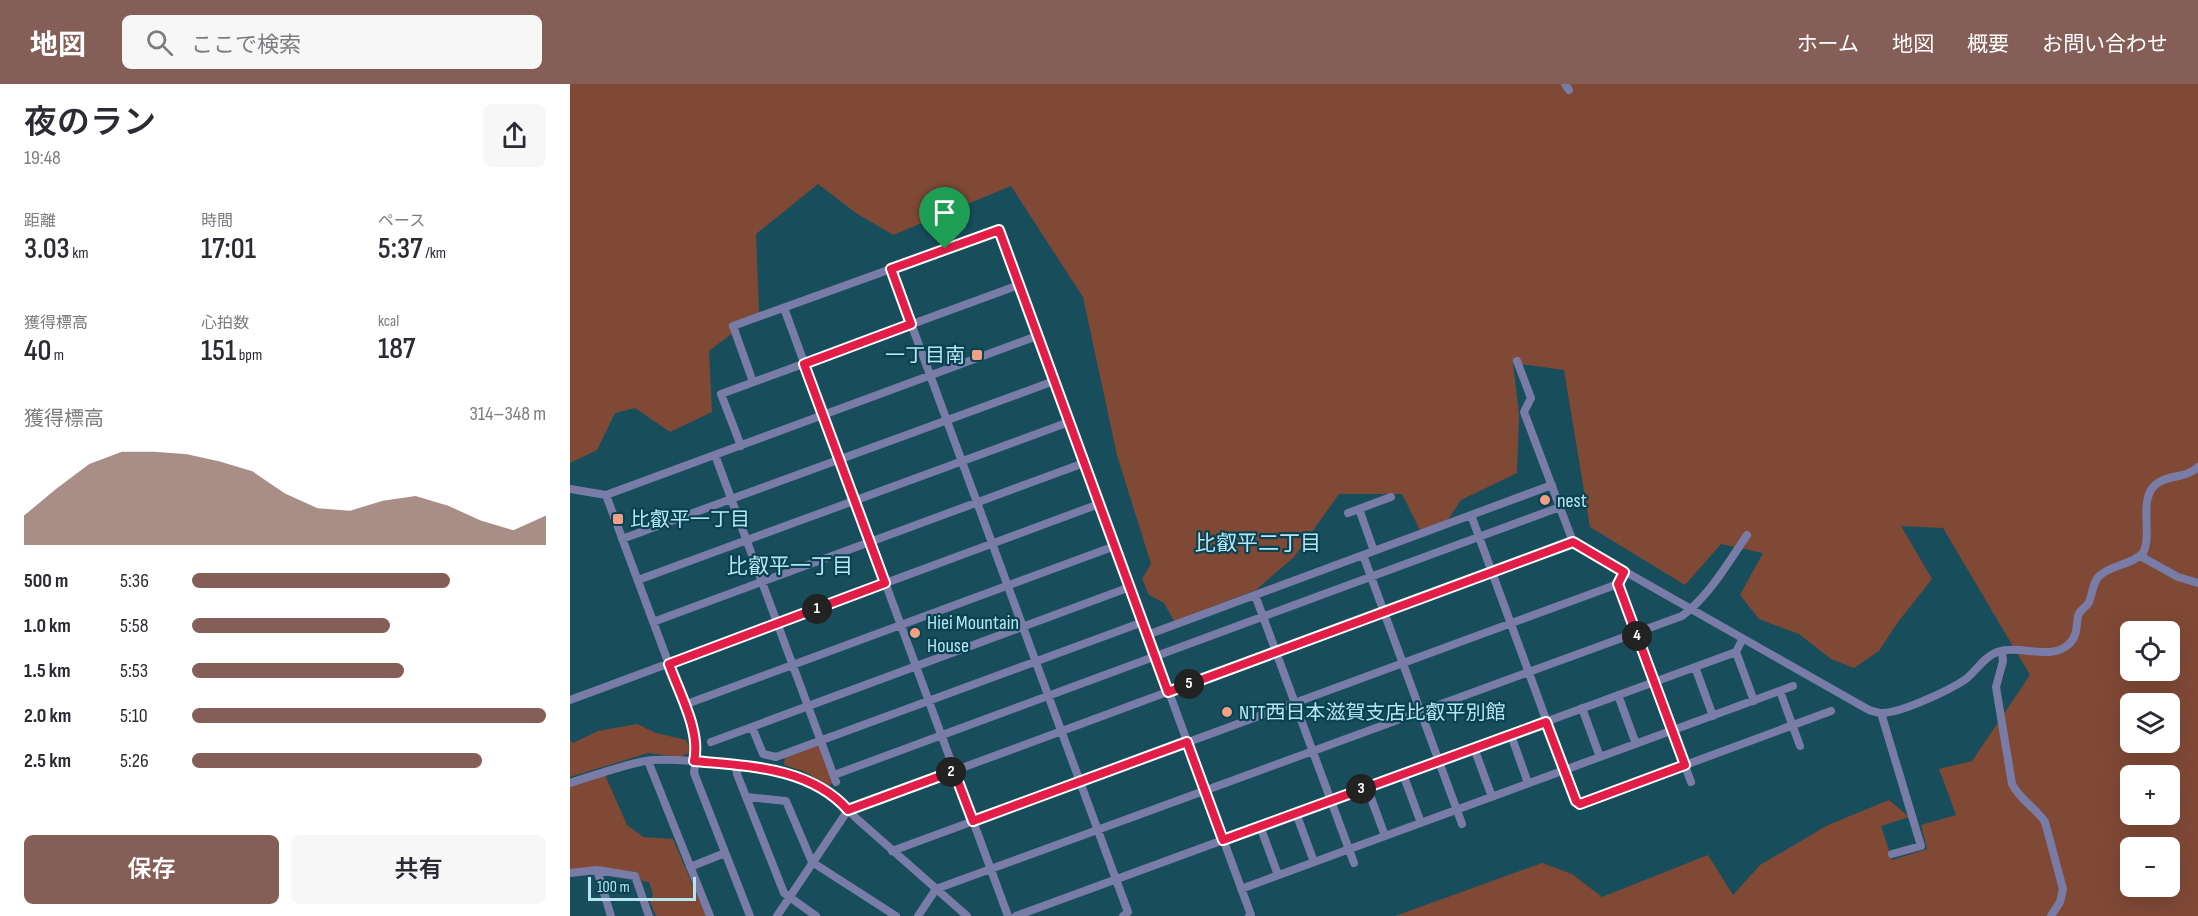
<!DOCTYPE html>
<html lang="ja">
<head>
<meta charset="utf-8">
<style>
	:root { --surface:#fff; --page:#f7f7f7; --text:#2b2b33; --muted:#7c7c81; --accent:#855f57 }
	body { margin:0; font-family:"Sofia Sans Condensed","Noto Sans JP",sans-serif; background:var(--page); color:var(--text); height:100vh; display:flex; flex-direction:column; font-size:22px; white-space:nowrap }
	* { box-sizing:border-box; margin:0 }
	p { font-size:20px; color:var(--muted) }
	.icon { flex:none; width:33px; height:33px; fill:none; stroke:currentColor; stroke-width:2; stroke-linecap:round; stroke-linejoin:round }
	.map { position:relative; flex:1; overflow:hidden }
	.sheet { display:flex; flex-direction:column; background:var(--surface); width:570px }
	.sheet>* { flex:none }
	.tools { position:absolute; left:1550px; top:537px; display:grid; gap:12px }
	.tools a { display:grid; place-items:center; width:60px; height:60px; border-radius:9px; background:var(--surface); box-shadow:0 6px 24px #0002; font-size:30px }
	.scale { position:absolute; left:18px; bottom:15px; width:108px; box-sizing:border-box; padding-left:6px; border:3px solid #b9e5f3; border-top:0; font-size:16px; line-height:21px; white-space:nowrap; color:#b9e5f3; -webkit-text-stroke:4px #094250; paint-order:stroke }
	.pin { position:absolute; display:grid; place-items:center; width:51px; height:51px; color:#fff; margin:-62px -26px; border-radius:50% 50% 50% 0; rotate:-45deg; box-shadow:0 0 6px #0007 }
	.pin .icon { rotate:45deg }
	.km { position:absolute; width:30px; height:30px; margin:-15px; border-radius:50%; background:#222; color:#fff; font-size:16px; line-height:30px; text-align:center }
	.round { display:grid; place-items:center; flex:none; width:63px; height:63px; border-radius:9px; background:var(--page) }
	.head { display:flex; align-items:center; justify-content:space-between; height:102px; padding:0 24px }
	h1 { font-size:33px; font-weight:600; line-height:45px }
	.stats { display:grid; grid-template-columns:repeat(3,1fr); gap:9px; height:102px; padding:6px 24px }
	.stats div { display:grid; align-content:center }
	.stats b { font-size:30px; font-weight:600 }
	.stats small { font-size:16px; font-weight:400 }
	.stats p { font-size:16px }
	.chart { height:168px; padding:12px 24px }
	.chart p { display:flex; justify-content:space-between }
	.chart svg { width:100%; height:108px; margin-top:6px; fill:var(--accent); opacity:.7 }
	.cta { display:flex; gap:12px; margin-top:auto; padding:12px 24px }
	.cta a { flex:1; height:69px; border-radius:9px; background:var(--accent); color:#fff; font-size:24px; font-weight:600; line-height:69px; text-align:center }
	.cta a+a { background:var(--page); color:var(--text) }
	ul { padding:0 24px; list-style:none; font-size:20px }
	li { display:grid; grid-template-columns:96px 72px 1fr; align-items:center; height:45px }
	li i { height:15px; border-radius:8px; background:var(--accent) }
	header { display:flex; align-items:center; gap:36px; box-sizing:border-box; height:84px; padding:0 30px; background:var(--accent); color:#fff }
	header strong { font-size:28px }
	nav { display:flex; gap:33px; margin-inline-start:auto; font-size:21px }
	.search { width:420px; height:54px; background:var(--page); display:flex; align-items:center; gap:15px; box-sizing:border-box; padding:0 21px; border-radius:9px; color:var(--muted); font-size:22px }
	main { display:flex; flex:1; min-height:0 }
	.map>svg:first-child { display:block }
	.green { fill:#804936; fill-rule:evenodd }
	.lines { fill:none; stroke-linecap:round; stroke-linejoin:round }
	.minor { stroke:#787ca7; stroke-width:8 }
	.route-casing { stroke:#fff; stroke-width:12 }
	.route { stroke:#e11d48; stroke-width:8 }
	.poi-dot { fill:#f39f83; stroke:#094250; stroke-width:2 }
	.labels { text-anchor:middle; stroke-width:4.5; stroke-linejoin:round; paint-order:stroke }
	.poi-label { font-size:20px; fill:#b9e5f3; stroke:#094250; text-anchor:start }
	.neighbourhood-label { font-size:21px; fill:#b9e5f3; stroke:#094250 }
</style>
</head>
<body>
<header>
<strong>地図</strong>
<div class="search"><svg class="icon" aria-label="search" viewBox="0 0 24 24"><circle cx="10" cy="10" r="6"/><path d="M15 15l6 6"/></svg>ここで検索</div>
<nav><a>ホーム</a><a>地図</a><a>概要</a><a>お問い合わせ</a></nav>
</header>
<main>
<section class="sheet">
<div class="head"><div><h1>夜のラン</h1><p>19:48</p></div><a class="round"><svg class="icon" aria-label="share" viewBox="0 0 24 24"><path d="M12 15V3M7 8l5-5 5 5M5 13v7h14v-7"/></svg></a></div>
<div class="stats">
<div><p>距離</p><b>3.03<small> km</small></b></div>
<div><p>時間</p><b>17:01</b></div>
<div><p>ペース</p><b>5:37<small> /km</small></b></div>
</div>
<div class="stats">
<div><p>獲得標高</p><b>40<small> m</small></b></div>
<div><p>心拍数</p><b>151<small> bpm</small></b></div>
<div><p>kcal</p><b>187</b></div>
</div>
<div class="chart"><p><span>獲得標高</span>314–348 m</p>
<svg viewBox="0 0 160 44" preserveAspectRatio="none"><path d="M0 44V32L10 21L20 11L30 6L40 6L50 7L60 10L70 14L80 23L90 29L100 30L110 26L120 24L130 28L140 34L150 38L160 32V44z"/></svg>
</div>
<ul>
<li><b>500 m</b>5:36<i style="width:73%"></i></li>
<li><b>1.0 km</b>5:58<i style="width:56%"></i></li>
<li><b>1.5 km</b>5:53<i style="width:60%"></i></li>
<li><b>2.0 km</b>5:10<i style="width:100%"></i></li>
<li><b>2.5 km</b>5:26<i style="width:82%"></i></li>
</ul>
<div class="cta"><a>保存</a><a>共有</a></div>
</section>
<div class="map">
<svg width="1628" height="832" viewBox="0 0 1628 832">
	<rect width="100%" height="100%" fill="#184d5b"/>
	<path class="green" d="M0,0H1628V832H825L972,779L1002,790L1032,813L1138,771L1163,811L1190,781L1258,741L1319,716L1339,733L1311,742L1322,776L1357,765L1351,741L1386,731L1369,685L1402,677L1460,591L1373,444L1331,442L1362,495L1328,538L1309,567L1284,584L1261,575L1229,550L1189,535L1170,511L1193,469L1151,460L1115,501L1020,443L994,286L943,279L949,330L947,389L891,416L877,437L850,446L832,410H769L724,473L686,506L604,537L594,519L579,511L572,495L581,480L547,371L513,213L441,102L323,151L286,129L248,100L186,150L189,229L139,267L142,328L100,348L65,324L45,329L27,366L0,379ZM1560,548H1599V586H1560ZM1560,620H1599V658H1560ZM1560,692H1599V730H1560ZM1560,764H1599V802H1560Z
		M67,640L86,649L116,656L120,663L119,669L110,673L78,669L0,693V656L3,659L28,647Z
		M249,661L263,698L259,702L233,687L214,681L215,673Z
		M35,691L57,741L73,753L103,755L136,832H86L80,818L83,810L79,798L72,797L66,788L30,784L0,787V701Z"/>
	<g class="lines">
		<path class="minor" d="M995,0L999,6
			M321,185L558,828L553,832
			M214,224L438,832
			M947,277L961,314L954,328L1003,458L1299,626C1303,627 1308,629 1312,629C1331,629 1380,606 1396,595C1407,586 1414,573 1427,568C1450,560 1479,577 1498,561C1508,552 1506,543 1508,532C1510,525 1517,523 1519,518C1523,509 1522,500 1529,492C1542,480 1562,481 1573,469C1583,449 1568,417 1585,401C1597,390 1616,395 1628,383
			M183,298L163,242L429,146L681,831L679,832
			M171,362L151,310L449,201
			M145,371L266,698
			M0,405L36,411L467,252
			M36,411L126,653L127,666L124,689L180,832
			M789,425L804,467
			M778,429L821,413
			M901,431L1006,717L1010,720L1261,627
			M52,455L484,297
			M793,471L892,740
			M1570,472L1608,493L1628,499
			M68,496L499,338
			M1048,500L1121,698
			M685,511L784,779
			M83,538L514,379
			M577,551L982,401
			M1432,567L1433,577L1426,603L1442,700C1450,716 1466,724 1475,738L1493,805L1490,818L1481,832
			M1166,568L1184,617
			M1125,583L1143,632
			M1210,607L1230,662
			M1048,611L1066,660
			M0,616L529,420
			M114,621L545,462
			M1012,624L1030,673
			M1311,629L1351,762L1322,770
			M182,643L193,670L206,673L573,538
			M941,651L958,699
			M141,658L560,503
			M904,664L922,713
			M78,677L140,832
			M166,681L167,690L214,809L246,832
			M833,690L851,739
			M264,691L990,423
			M0,699C25,691 50,682 75,677C94,674 117,677 135,678C195,683 244,687 286,734L397,832
			M797,703L815,752
			M176,713L216,717L242,778L326,832
			M726,729L744,778
			M690,742L708,791
			M322,767L1048,500L1054,488
			M120,783L155,769
			M27,786L41,832
			M0,789L27,786L65,792L79,832
			M671,805L1223,602
			M207,832L278,726L1003,458
			M348,832L366,805L1112,532C1139,512 1158,479 1177,451
			M446,832L1166,568L1172,556"/>
	</g>
	<g class="lines">
		<g class="route-casing">
			<path id="route" d="M429,146L598,608L1003,458L1054,488L1048,500L1115,681L1010,720L1006,717L976,638L653,756L617,658L403,737L384,687L278,726C240,683 178,682 124,677C131,647 109,609 99,580L315,499L234,280L341,240L321,185Z"/>
		</g>
		<use href="#route" class="route"/>
	</g>
	<g class="poi-dot">
		<rect x="401" y="265" width="12" height="12" rx="3"/>
		<circle cx="975" cy="416" r="6"/>
		<rect x="42" y="429" width="12" height="12" rx="3"/>
		<circle cx="345" cy="549" r="6"/>
		<circle cx="657" cy="628" r="6"/>
	</g>
	<g class="labels">
		<g class="poi-label">
			<text x="395" y="278" text-anchor="end">一丁目南</text>
			<text x="987" y="423">nest</text>
			<text x="60" y="442">比叡平一丁目</text>
			<text x="357" y="545">Hiei Mountain<tspan x="357" dy="23">House</tspan></text>
			<text x="669" y="635">NTT西日本滋賀支店比叡平別館</text>
		</g>
		<g class="neighbourhood-label">
			<text x="688" y="466">比叡平二丁目</text>
			<text x="220" y="489">比叡平一丁目</text>
		</g>
	</g>
</svg>
<div class="tools">
<a><svg class="icon" aria-label="locate" viewBox="0 0 24 24"><circle cx="12" cy="12" r="6"/><path d="M12 2v4M12 18v4M2 12h4M18 12h4"/></svg></a>
<a><svg class="icon" aria-label="layers" viewBox="0 0 24 24"><path d="M12 4l9 5-9 5-9-5zM3 14l9 5 9-5"/></svg></a>
<a>+</a>
<a>−</a>
</div>
<div class="scale">100 m</div>
<div class="pin" style="left:375px;top:165px;background:#1e9e55"><svg class="icon" aria-label="arrive" viewBox="0 0 24 24"><path d="M6 21V4h12l-3 4 3 4H6"/></svg></div>
<b class="km" style="left:247px;top:525px">1</b>
<b class="km" style="left:381px;top:688px">2</b>
<b class="km" style="left:791px;top:705px">3</b>
<b class="km" style="left:1067px;top:552px">4</b>
<b class="km" style="left:619px;top:600px">5</b>
</div>
</main>
</body>
</html>
